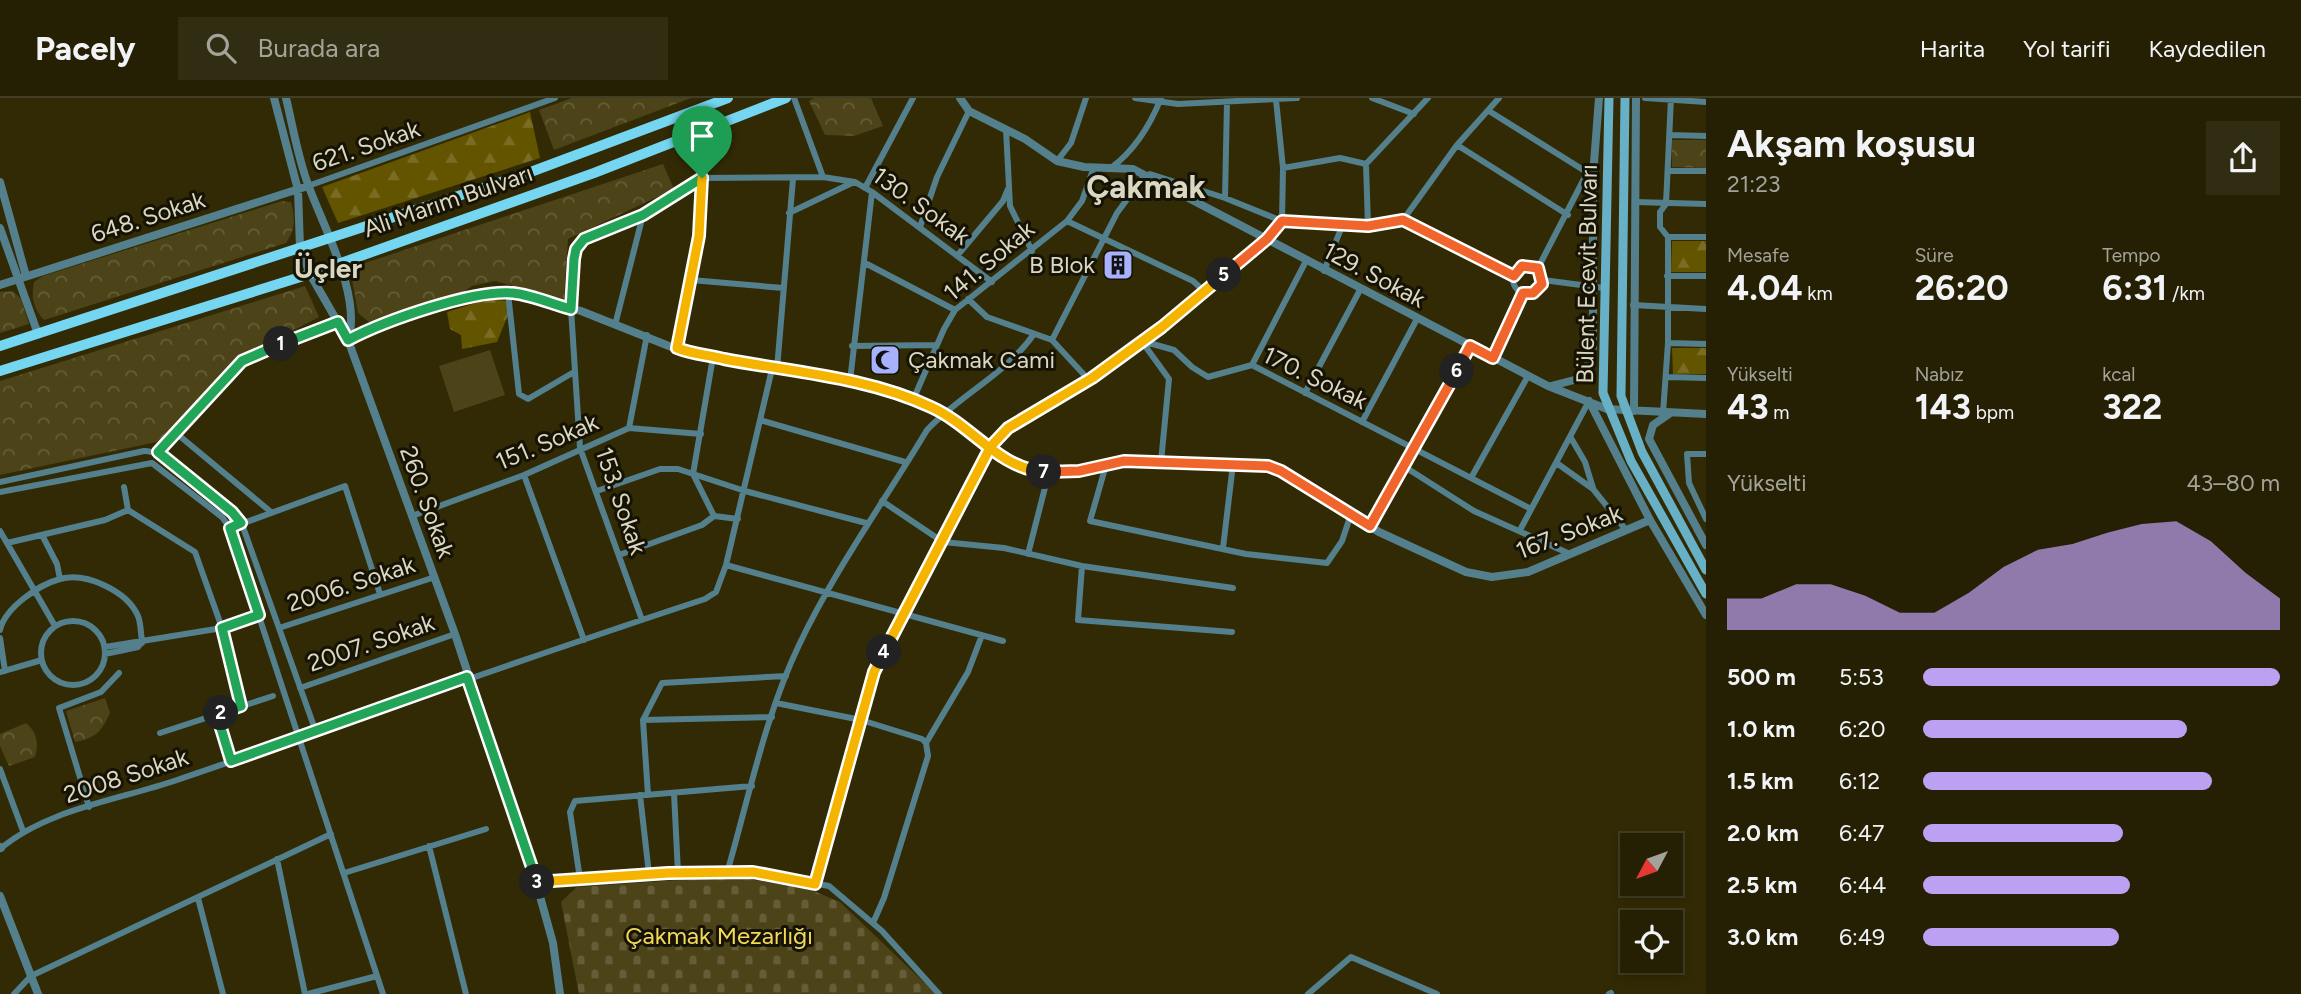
<!DOCTYPE html>
<html lang="tr">
<head>
<meta charset="utf-8">
<style>
	:root { --surface:#252003; --page:#312d12; --text:#f1f3f6; --muted:#a3a39a; --line:#423e25; --accent:#bca0f2 }
	body { margin:0; font-family:Figtree,sans-serif; background:var(--page); color:var(--text); height:100vh; display:flex; flex-direction:column; font-size:26px; white-space:nowrap }
	* { box-sizing:border-box; margin:0 }
	p { font-size:23px; color:var(--muted) }
	.icon { flex:none; width:38px; height:38px; fill:none; stroke:currentColor; stroke-width:2; stroke-linecap:round; stroke-linejoin:round }
	.map { position:relative; flex:1; overflow:hidden }
	.drawer { display:flex; flex-direction:column; background:var(--surface); width:595px }
	.drawer>* { flex:none }
	.needle { width:46px; rotate:229deg }
	.fabs { position:absolute; left:1620px; top:735px; display:grid; gap:14px }
	.fabs a { display:grid; place-items:center; width:63px; height:63px; border-radius:0px; background:var(--surface); box-shadow:0 4px 10px #0003,0 0 0 2px var(--line); font-size:35px }
	.pin { position:absolute; display:grid; place-items:center; width:60px; height:60px; color:#fff; margin:-72px -30px; border-radius:50% 50% 50% 0; rotate:-45deg; box-shadow:0 0 7px #0007 }
	.pin .icon { rotate:45deg }
	.km { position:absolute; width:35px; height:35px; margin:-18px; border-radius:50%; background:#222; color:#fff; font-size:19px; line-height:35px; text-align:center }
	.round { display:grid; place-items:center; flex:none; width:74px; height:74px; border-radius:0px; background:var(--page) }
	.headline { display:flex; align-items:center; justify-content:space-between; height:119px; padding:0 21px }
	h1 { font-size:38px; font-weight:700; line-height:52px }
	.stats { display:grid; grid-template-columns:repeat(3,1fr); gap:10px; height:119px; padding:7px 21px }
	.stats div { display:grid; align-content:center }
	.stats b { font-size:35px; font-weight:700 }
	.stats small { font-size:19px; font-weight:400 }
	.stats p { font-size:19px }
	.chart { height:196px; padding:14px 21px }
	.chart p { display:flex; justify-content:space-between }
	.chart svg { width:100%; height:126px; margin-top:7px; fill:var(--accent); opacity:.7 }
	ul { padding:0 21px; list-style:none; font-size:23px }
	li { display:grid; grid-template-columns:112px 84px 1fr; align-items:center; height:52px }
	li i { height:18px; border-radius:9px; background:var(--accent) }
	header { display:flex; align-items:center; gap:42px; box-sizing:border-box; height:98px; padding:0 35px; background:var(--surface); border-bottom:2px solid var(--line) }
	header strong { font-size:33px }
	nav { display:flex; gap:38px; margin-inline-start:auto; font-size:24px }
	.search { width:490px; height:63px; background:var(--page); display:flex; align-items:center; gap:18px; box-sizing:border-box; padding:0 24px; border-radius:0px; color:var(--muted); font-size:26px }
	main { display:flex; flex:1; min-height:0 }
	.map>svg:first-child { display:block }
	.forest { fill:url(#forest-firs) }
	.cemetery { fill:url(#cemetery-stones) }
	.park { fill:url(#park-crowns) }
	.garden { fill:#4c4318 }
	.lines { fill:none; stroke-linecap:round; stroke-linejoin:round }
	.minor { stroke:#53808c; stroke-width:6 }
	.tertiary { stroke:#53808c; stroke-width:8 }
	.secondary { stroke:#67b0c5; stroke-width:9 }
	.primary { stroke:#75d6f1; stroke-width:10 }
	.split-1-casing { stroke:#fff; stroke-width:14 }
	.split-2-casing { stroke:#fff; stroke-width:14 }
	.split-3-casing { stroke:#fff; stroke-width:14 }
	.split-4-casing { stroke:#fff; stroke-width:14 }
	.split-5-casing { stroke:#fff; stroke-width:14 }
	.split-6-casing { stroke:#fff; stroke-width:14 }
	.split-7-casing { stroke:#fff; stroke-width:14 }
	.split-8-casing { stroke:#fff; stroke-width:14 }
	.split-1 { stroke:#22a559; stroke-width:9 }
	.split-2 { stroke:#22a559; stroke-width:9 }
	.split-3 { stroke:#22a559; stroke-width:9 }
	.split-4 { stroke:#f5b400; stroke-width:9 }
	.split-5 { stroke:#f5b400; stroke-width:9 }
	.split-6 { stroke:#f0652b; stroke-width:9 }
	.split-7 { stroke:#f0652b; stroke-width:9 }
	.split-8 { stroke:#f5b400; stroke-width:9 }
	.labels { text-anchor:middle; stroke-width:6; stroke-linejoin:round; paint-order:stroke }
	.street-label { font-size:24px; fill:#dad7c3; stroke:#161305 }
	.poi-label { font-size:24px; fill:#dad7c3; stroke:#161305; text-anchor:end }
	.park-label { font-size:24px; fill:#f2d95a; stroke:#161305 }
	.quarter-label { font-size:28px; font-weight:bold; fill:#dad7c3; stroke:#161305 }
	.district-label { font-size:32px; font-weight:bold; fill:#dad7c3; stroke:#161305 }
</style>
</head>
<body>
<header>
<strong>Pacely</strong>
<div class="search"><svg class="icon" aria-label="search" viewBox="0 0 24 24"><circle cx="10" cy="10" r="6"/><path d="M15 15l6 6"/></svg>Burada ara</div>
<nav><a>Harita</a><a>Yol tarifi</a><a>Kaydedilen</a></nav>
</header>
<main>
<div class="map">
<svg width="1706" height="896" viewBox="0 0 1706 896">
	<defs>
		<pattern id="forest-firs" width="22" height="20" patternUnits="userSpaceOnUse" patternTransform="scale(1.75)"><rect width="22" height="20" fill="#635400"/><path d="M5 1l3.5 6h-7zM16 11l3.5 6h-7z" fill="#796c24"/></pattern>
		<pattern id="cemetery-stones" width="16" height="16" patternUnits="userSpaceOnUse" patternTransform="scale(1.75)"><rect width="16" height="16" fill="#4c4318"/><path d="M2 7V4a2 2 0 0 1 4 0v3zM10 15v-3a2 2 0 0 1 4 0v3z" fill="#655d38"/></pattern>
		<pattern id="park-crowns" width="20" height="18" patternUnits="userSpaceOnUse" patternTransform="scale(1.75)"><rect width="20" height="18" fill="#4c4318"/><path d="M2 6a3 3 0 1 1 6 0M12 15a3 3 0 1 1 6 0" fill="none" stroke="#655d38"/></pattern>
	</defs>
	<rect width="100%" height="100%" fill="#312a04"/>
	<path class="forest" d="M530,14L540,60L338,125L322,89Z
		M1672,143H1706V174H1671Z
		M488,201L507,203L508,217L497,244L462,251L461,237L450,231L447,214Z
		M1672,250H1706V276H1673Z"/>
	<path class="cemetery" d="M723,779L797,786L840,804L936,896H579L561,804L577,789Z"/>
	<path class="park" d="M572,0H691L554,52L539,12Z
		M814,0H871L883,28L854,38L825,37L809,3Z
		M1672,42H1706V70L1672,69Z
		M663,66L674,91L568,141L564,201L495,183L472,188L454,201L369,224L358,215L350,170Z
		M282,103L291,104C295,120 296,131 286,145L44,222C33,210 31,200 34,184L43,178Z
		M305,188L319,219L244,258L166,342L0,377V283Z
		M13,193L21,201L29,226L0,235V194Z
		M105,600L110,615C101,634 96,640 75,644L66,613Z
		M26,625C37,634 39,646 35,659L9,668L0,648V636Z"/>
	<path class="garden" d="M490,252L505,297L454,314L439,268Z"/>
	<g class="lines">
		<path class="minor" d="M794,0L823,79
			M1135,0L1178,6L1297,0
			M1372,0L1414,16
			M1645,0L1706,4
			M1489,13L1593,78
			M1006,31L1010,108L1032,153
			M1670,37L1706,38
			M1457,47L1568,117
			M1057,63L1071,45L1086,0
			M1111,70C1135,52 1150,28 1161,0
			M1283,70L1340,60L1366,66
			M1668,73H1706
			M1150,76L1225,100L1282,123L1368,128L1403,122L1457,47L1499,0
			M308,88L555,0
			M865,90L913,0
			M1225,100L1227,5
			M1635,104L1706,106
			M789,115L854,84
			M1403,122L1514,178
			M1067,123L1082,103L1094,69
			M1368,128L1366,66L1428,0
			M920,129L937,79L969,13
			M1668,139H1706
			M957,158L1003,103L1008,91
			M865,165L955,212
			M1513 181a15 15 0 1 1 30 0a15 15 0 1 1-30 0Z
			M1538,170L1587,75
			M1324,173L1343,126
			M1667,178H1706
			M691,182L783,190
			M1543,182L1604,190
			M508,195L519,296L528,301L574,274
			M968,201L987,219L1052,242L1088,281
			M1633,207L1706,211
			M615,227L643,117
			M1052,242L1117,115L1145,77
			M1142,243L1174,252L1192,269L1208,279L1252,267L1531,411
			M1143,245L1169,281L1161,364
			M1668,245L1706,246
			M852,248L936,247
			M677,250L699,138L702,80
			M1493,260L1523,195
			M1252,267L1306,163
			M777,271L793,81
			M1667,279L1706,280
			M850,283L872,94
			M1305,295L1360,192
			M913,302L944,231L955,212L1067,123L1193,183L1204,193
			M1663,315L1668,245V139L1660,129V114L1666,106L1671,0
			M760,322L905,364
			M1362,324L1417,221
			M629,330L647,237
			M176,335L271,414
			M1571,340L1585,364L1593,390
			M158,354L242,263L338,224
			M1706,356H1687L1689,385L1706,421
			M1558,366L1593,391L1626,432
			M1106,367L1090,423L1246,456L1327,465L1342,443L1351,416
			M1405,369L1474,413L1570,456
			M693,376L713,259
			M693,376L714,418
			M524,377L584,542
			M1471,380L1528,278
			M0,384L144,353C166,351 232,409 243,429L316,634
			M124,389L128,412
			M597,393L660,371H678L745,393L866,425
			M0,394L152,365L222,419L230,430L383,896
			M882,403L943,444L1004,450L1082,468L1233,490
			M412,418L524,377L629,330L701,336
			M1370,428L1470,248
			M230,430L345,388L380,496
			M1520,432L1589,303
			M0,433L55,528
			M42,437L57,466L60,481
			M7,445L105,422L128,412L195,454L222,530L241,609
			M1223,450L1233,366
			M1028,456L1049,374
			M619,457L702,427L714,418L738,421
			M726,467L1003,543
			M1082,468L1078,522L1232,534
			M642,522L580,350L571,211L576,151L584,141L643,117L702,80L823,79L855,84L872,94L992,184
			M41 555a32 32 0 1 1 64 0a32 32 0 1 1-64 0Z
			M279,530L435,479
			M0,532C5,510 38,487 60,481C86,474 127,493 138,518C141,525 141,537 142,545
			M0,540L5,573
			M105,549L222,530L259,517
			M105,556L138,549L141,545
			M0,574L42,562
			M300,590L455,536
			M776,605L861,622L922,641L926,645L928,658L884,800L873,825
			M217,617L231,663
			M643,622L772,619
			M160,635L273,598
			M926,645L968,574L982,537
			M0,671L23,733
			M674,695L678,775
			M640,697L649,776
			M648,697L643,622L662,585L786,578
			M89,709L59,610L101,594L119,575
			M429,748L466,896
			M0,751C47,711 119,702 177,682C353,622 528,559 705,501L716,494L726,467L772,271
			M277,761L305,896
			M344,775L486,731
			M727,775C749,699 765,618 799,547C835,471 884,404 927,332C960,297 1006,276 1034,236
			M580,781L570,714L575,703L752,688
			M536,784L668,775L753,774L829,788L882,833L939,896
			M815,786L874,574L991,348L1008,330L1092,280L1162,229L1267,141L1282,123L1283,70L1276,2
			M198,800L223,896
			M14,896L31,878L331,736
			M308,896L377,878
			M1308,896L1351,859L1437,896
			M1609,896L1611,895"/>
		<path class="tertiary" d="M274,0L298,92L300,150L310,176L348,242L455,536L536,784L553,845L560,896
			M286,0C293,29 298,61 309,89C324,130 362,199 348,242
			M960,0L969,13L1025,41L1057,63L1084,69L1133,71L1548,288L1607,311L1706,316
			M0,84L26,178
			M0,130L38,236
			M0,187L308,88
			M348,242L454,201L490,195H514L581,213L679,252L859,285L931,308L991,348L1005,363L1024,372L1079,373L1124,363L1268,368L1281,373L1379,434L1466,474L1492,479L1528,474L1650,422
			M1551,288L1578,281L1587,269L1593,249V78L1599,0
			M1589,303L1650,422L1706,517
			M1634,313L1636,0
			M1669,316L1653,327L1649,341L1706,447
			M0,749L1,750
			M0,798L38,896"/>
		<path class="secondary" d="M1609,0L1603,295L1631,363L1706,496
			M1625,0L1621,298L1642,354L1706,472"/>
		<path class="primary" d="M0,248L528,75L728,0
			M0,273L310,176L594,75L786,0"/>
	</g>
	<g class="lines">
		<g class="split-1-casing">
			<path id="split-1" d="M281,246L338,224L348,242C384,223 474,191 513,195C532,197 552,206 571,211L574,161L576,151L584,141L643,117L702,80"/>
		</g>
		<g class="split-2-casing">
			<path id="split-2" d="M221,615L241,608L222,530L259,517L230,430L241,425L232,414L158,354L242,263L281,246"/>
		</g>
		<g class="split-3-casing">
			<path id="split-3" d="M221,615L217,617L231,663L467,579L537,784"/>
		</g>
		<g class="split-4-casing">
			<path id="split-4" d="M537,784L668,775L753,774L815,786L874,574L884,554"/>
		</g>
		<g class="split-5-casing">
			<path id="split-5" d="M884,554L991,348L1008,330L1092,280L1162,229L1224,177"/>
		</g>
		<g class="split-6-casing">
			<path id="split-6" d="M1224,177L1267,141L1282,123L1368,128L1403,122L1514,178L1522,168L1538,170L1542,186L1533,195H1523L1493,260L1470,248L1457,273"/>
		</g>
		<g class="split-7-casing">
			<path id="split-7" d="M1044,374L1079,373L1124,363L1268,368L1281,373L1370,428L1457,273"/>
		</g>
		<g class="split-8-casing">
			<path id="split-8" d="M702,80L699,138L677,250C692,256 708,257 724,261C792,274 867,279 931,309C973,328 998,370 1044,374"/>
		</g>
		<use href="#split-1" class="split-1"/>
		<use href="#split-2" class="split-2"/>
		<use href="#split-3" class="split-3"/>
		<use href="#split-4" class="split-4"/>
		<use href="#split-5" class="split-5"/>
		<use href="#split-6" class="split-6"/>
		<use href="#split-7" class="split-7"/>
		<use href="#split-8" class="split-8"/>
	</g>
	<defs>
		<g id="building-square" transform="scale(1.575)"><rect x="-9" y="-9" width="18" height="18" rx="4" fill="#a7b1fc" stroke="#161305"/><path d="M-4-6H4V6H1V3H-1V6H-4ZM-2.5-4.3h1.7v1.8h-1.7ZM.8-4.3h1.7v1.8H.8ZM-2.5-1h1.7V.8h-1.7ZM.8-1h1.7V.8H.8Z" fill="#111"/></g>
		<g id="mosque-square" transform="scale(1.575)"><rect x="-9" y="-9" width="18" height="18" rx="4" fill="#a7b1fc" stroke="#161305"/><path d="M3.5-4.9A6 6 0 1 0 3.5 4.9A5 5 0 1 1 3.5-4.9Z" fill="#111"/></g>
	</defs>
	<g fill-rule="evenodd">
		<use href="#building-square" x="1118" y="167"/>
		<use href="#mosque-square" x="885" y="262"/>
	</g>
	<g class="labels">
		<g class="street-label">
			<text transform="translate(366 48) rotate(-19)" y="8">621. Sokak</text>
			<text transform="translate(448 103) rotate(-19)" y="8">Ali Marım Bulvarı</text>
			<text transform="translate(921 108) rotate(36)" y="8">130. Sokak</text>
			<text transform="translate(148 119) rotate(-18)" y="8">648. Sokak</text>
			<text transform="translate(989 163) rotate(-40)" y="8">141. Sokak</text>
			<text transform="translate(1587 176) rotate(-89)" y="8">Bülent Ecevit Bulvarı</text>
			<text transform="translate(1374 177) rotate(28)" y="8">129. Sokak</text>
			<text transform="translate(1315 280) rotate(26)" y="8">170. Sokak</text>
			<text transform="translate(547 344) rotate(-23)" y="8">151. Sokak</text>
			<text transform="translate(621 403) rotate(71)" y="8">153. Sokak</text>
			<text transform="translate(427 404) rotate(70)" y="8">260. Sokak</text>
			<text transform="translate(1569 434) rotate(-21)" y="8">167. Sokak</text>
			<text transform="translate(351 486) rotate(-18)" y="8">2006. Sokak</text>
			<text transform="translate(371 545) rotate(-19)" y="8">2007. Sokak</text>
			<text transform="translate(126 678) rotate(-18)" y="8">2008 Sokak</text>
		</g>
		<g class="poi-label">
			<text x="1095" y="175">B Blok</text>
			<text x="908" y="270" text-anchor="start">Çakmak Cami</text>
		</g>
		<g class="park-label">
			<text x="719" y="846">Çakmak Mezarlığı</text>
		</g>
		<g class="quarter-label">
			<text x="328" y="180">Üçler</text>
		</g>
		<g class="district-label">
			<text x="1146" y="100">Çakmak</text>
		</g>
	</g>
</svg>
<div class="fabs">
<a><svg class="needle" viewBox="-14 -14 28 28"><path d="M0-13l5 13h-10z" fill="#e53935"/><path d="M0 13l5-13h-10z" fill="#a3a39a"/></svg></a>
<a><svg class="icon" aria-label="locate" viewBox="0 0 24 24"><circle cx="12" cy="12" r="6"/><path d="M12 2v4M12 18v4M2 12h4M18 12h4"/></svg></a>
</div>
<div class="pin" style="left:702px;top:80px;background:#1e9e55"><svg class="icon" aria-label="arrive" viewBox="0 0 24 24"><path d="M6 21V4h12l-3 4 3 4H6"/></svg></div>
<b class="km" style="left:281px;top:246px">1</b>
<b class="km" style="left:221px;top:615px">2</b>
<b class="km" style="left:537px;top:784px">3</b>
<b class="km" style="left:884px;top:554px">4</b>
<b class="km" style="left:1224px;top:177px">5</b>
<b class="km" style="left:1457px;top:273px">6</b>
<b class="km" style="left:1044px;top:374px">7</b>
</div>
<section class="drawer">
<div class="headline"><div><h1>Akşam koşusu</h1><p>21:23</p></div><a class="round"><svg class="icon" aria-label="share" viewBox="0 0 24 24"><path d="M12 15V3M7 8l5-5 5 5M5 13v7h14v-7"/></svg></a></div>
<div class="stats">
<div><p>Mesafe</p><b>4.04<small> km</small></b></div>
<div><p>Süre</p><b>26:20</b></div>
<div><p>Tempo</p><b>6:31<small> /km</small></b></div>
</div>
<div class="stats">
<div><p>Yükselti</p><b>43<small> m</small></b></div>
<div><p>Nabız</p><b>143<small> bpm</small></b></div>
<div><p>kcal</p><b>322</b></div>
</div>
<div class="chart"><p><span>Yükselti</span>43–80 m</p>
<svg viewBox="0 0 160 44" preserveAspectRatio="none"><path d="M0 44V33L10 33L20 28L30 28L40 32L50 38L60 38L70 31L80 22L90 16L100 14L110 10L120 7L130 6L140 13L150 24L160 33V44z"/></svg>
</div>
<ul>
<li><b>500 m</b>5:53<i style="width:100%"></i></li>
<li><b>1.0 km</b>6:20<i style="width:74%"></i></li>
<li><b>1.5 km</b>6:12<i style="width:81%"></i></li>
<li><b>2.0 km</b>6:47<i style="width:56%"></i></li>
<li><b>2.5 km</b>6:44<i style="width:58%"></i></li>
<li><b>3.0 km</b>6:49<i style="width:55%"></i></li>
</ul>
</section>
</main>
</body>
</html>
